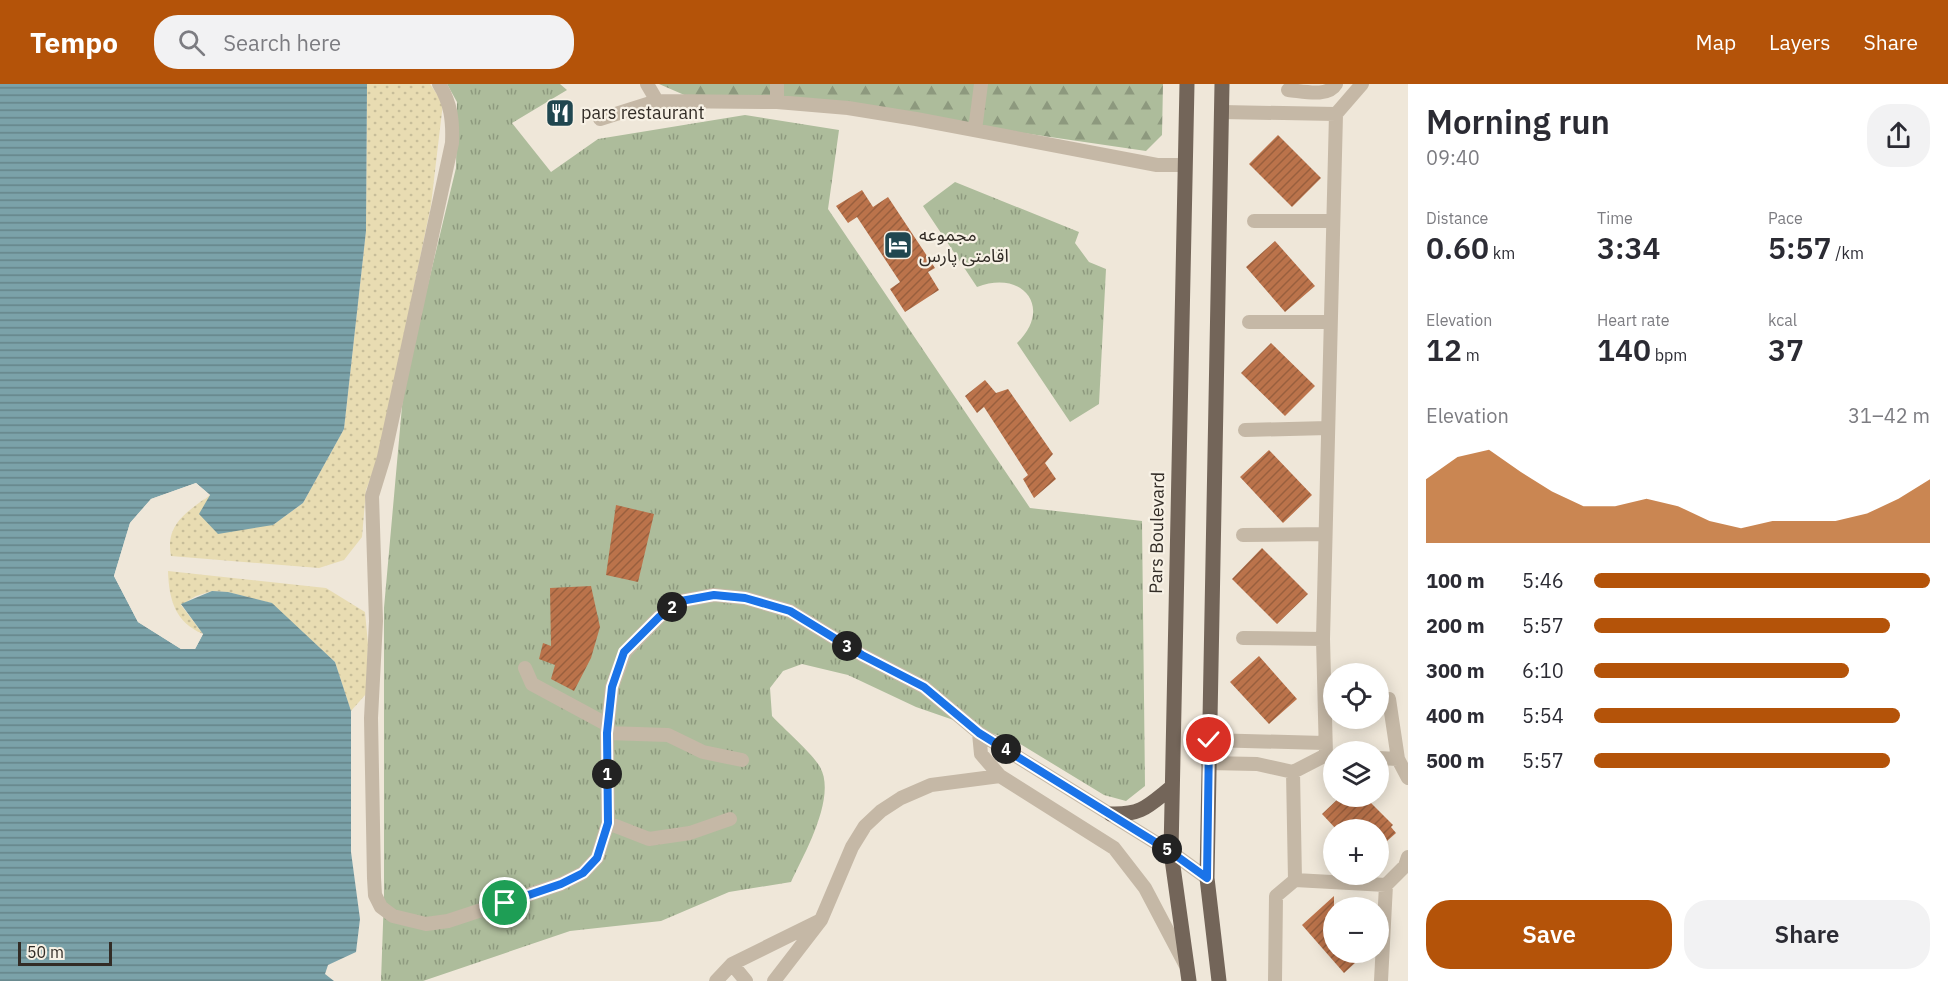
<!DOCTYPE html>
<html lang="en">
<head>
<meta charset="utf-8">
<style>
	:root { --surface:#fff; --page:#f2f2f3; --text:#2b2b33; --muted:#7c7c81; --accent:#b45309 }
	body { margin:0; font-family:"IBM Plex Sans","Noto Sans Arabic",sans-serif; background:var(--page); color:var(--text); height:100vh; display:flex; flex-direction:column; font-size:22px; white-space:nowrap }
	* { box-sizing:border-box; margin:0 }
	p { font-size:20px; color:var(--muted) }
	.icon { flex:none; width:33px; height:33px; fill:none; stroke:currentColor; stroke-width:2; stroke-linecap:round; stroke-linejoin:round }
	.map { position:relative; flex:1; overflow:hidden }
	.sheet { display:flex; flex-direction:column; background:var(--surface); width:540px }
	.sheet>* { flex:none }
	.tools { position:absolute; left:1323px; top:579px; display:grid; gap:12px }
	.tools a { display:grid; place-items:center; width:66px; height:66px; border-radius:50%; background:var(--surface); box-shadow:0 3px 15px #0003; font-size:30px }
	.scale { position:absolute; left:18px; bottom:15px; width:94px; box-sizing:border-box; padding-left:6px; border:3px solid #322c26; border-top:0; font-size:16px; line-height:21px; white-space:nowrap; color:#322c26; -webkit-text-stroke:4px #f7f1e5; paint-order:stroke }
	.pin { position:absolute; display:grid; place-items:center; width:51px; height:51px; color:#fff; margin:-26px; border:3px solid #fff; border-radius:50%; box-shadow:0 2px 6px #0007 }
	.km { position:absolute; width:30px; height:30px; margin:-15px; border-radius:50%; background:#222; color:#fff; font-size:16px; line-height:30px; text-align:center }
	.round { display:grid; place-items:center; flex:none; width:63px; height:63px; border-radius:24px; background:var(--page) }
	.headline { display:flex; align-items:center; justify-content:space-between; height:102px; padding:0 18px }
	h1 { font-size:33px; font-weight:600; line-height:45px }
	.stats { display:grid; grid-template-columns:repeat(3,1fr); gap:9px; height:102px; padding:6px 18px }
	.stats div { display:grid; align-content:center }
	.stats b { font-size:30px; font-weight:600 }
	.stats small { font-size:16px; font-weight:400 }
	.stats p { font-size:16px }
	.chart { height:168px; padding:12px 18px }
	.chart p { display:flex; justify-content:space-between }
	.chart svg { width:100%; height:108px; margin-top:6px; fill:var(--accent); opacity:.7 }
	.action { display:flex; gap:12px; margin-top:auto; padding:12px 18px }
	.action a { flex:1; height:69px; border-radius:24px; background:var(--accent); color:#fff; font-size:24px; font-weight:600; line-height:69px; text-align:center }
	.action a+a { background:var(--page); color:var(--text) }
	ul { padding:0 18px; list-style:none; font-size:20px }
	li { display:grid; grid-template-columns:96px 72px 1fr; align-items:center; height:45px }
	li i { height:15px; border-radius:8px; background:var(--accent) }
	header { display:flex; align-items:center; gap:36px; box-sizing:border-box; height:84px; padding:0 30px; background:var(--accent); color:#fff }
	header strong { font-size:28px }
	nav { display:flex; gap:33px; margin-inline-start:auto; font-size:21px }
	.search { width:420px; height:54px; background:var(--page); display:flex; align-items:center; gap:15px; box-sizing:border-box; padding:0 21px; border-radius:24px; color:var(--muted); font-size:22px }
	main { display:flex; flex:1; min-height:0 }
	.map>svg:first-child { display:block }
	.grass { fill:url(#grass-tufts) }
	.forest { fill:url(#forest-firs) }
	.sand { fill:url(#sand-dots) }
	.water { fill:url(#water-rules) }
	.pier { fill:#efe7d9 }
	.building { fill:url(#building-hatch) }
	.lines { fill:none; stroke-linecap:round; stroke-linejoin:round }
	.minor { stroke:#c5b8a6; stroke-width:14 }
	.major { stroke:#736559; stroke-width:15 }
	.route-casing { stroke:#fff; stroke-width:12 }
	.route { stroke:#1a73e8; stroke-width:8 }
	.labels { text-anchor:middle; stroke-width:4.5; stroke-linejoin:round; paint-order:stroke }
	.poi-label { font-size:18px; fill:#322c26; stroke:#f7f1e5; text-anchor:start }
	.street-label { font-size:18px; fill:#322c26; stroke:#f7f1e5 }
</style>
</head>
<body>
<header>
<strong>Tempo</strong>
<div class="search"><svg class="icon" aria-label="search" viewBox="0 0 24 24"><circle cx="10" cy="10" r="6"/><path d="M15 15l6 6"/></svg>Search here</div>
<nav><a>Map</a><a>Layers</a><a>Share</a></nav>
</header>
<main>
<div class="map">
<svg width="1408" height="897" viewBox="0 0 1408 897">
	<defs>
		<pattern id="grass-tufts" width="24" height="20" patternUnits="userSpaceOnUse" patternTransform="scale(1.5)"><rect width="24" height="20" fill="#adbc9b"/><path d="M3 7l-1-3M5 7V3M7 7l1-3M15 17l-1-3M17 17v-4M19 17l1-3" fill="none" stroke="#8d997e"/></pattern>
		<pattern id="forest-firs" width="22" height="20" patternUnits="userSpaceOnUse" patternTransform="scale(1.5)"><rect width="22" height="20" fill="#adbc9b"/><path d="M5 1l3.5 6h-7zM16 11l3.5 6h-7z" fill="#8d997e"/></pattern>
		<pattern id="sand-dots" width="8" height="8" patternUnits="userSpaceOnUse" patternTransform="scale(1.5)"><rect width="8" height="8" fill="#e8dcb2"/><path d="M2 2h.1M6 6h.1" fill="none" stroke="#c7bd99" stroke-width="1.8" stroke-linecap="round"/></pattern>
		<pattern id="water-rules" width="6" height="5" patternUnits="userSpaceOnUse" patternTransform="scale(1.5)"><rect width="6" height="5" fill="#7ba2a9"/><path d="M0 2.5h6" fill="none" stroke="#658489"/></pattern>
		<pattern id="building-hatch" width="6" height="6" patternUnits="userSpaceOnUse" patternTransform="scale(1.5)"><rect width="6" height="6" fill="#bb734b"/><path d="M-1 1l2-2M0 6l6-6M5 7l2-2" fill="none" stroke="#995f3e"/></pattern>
	</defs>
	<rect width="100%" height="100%" fill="#efe7d9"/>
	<path class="grass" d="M447,0H560L567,6L512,39L551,88L598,55L745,31L839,46L828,125L1030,424L1142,437L1145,702L1126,717L1104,711L1017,658L916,623L848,591L802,580L783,587L770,604L772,632C784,645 812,669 820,683C837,713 804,770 791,798L729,808L661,837L570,847L423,897H381L384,812V524L404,300L456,84L457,18Z
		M955,98L1079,148L1075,159L1089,178L1106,185L1099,320L1070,338L1017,259C1053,225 1024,185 977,203L923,122Z"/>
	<path class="forest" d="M659,0H1163L1162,51L1146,67L777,13H689Z"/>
	<path class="sand" d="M367,0H430L443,19L431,121L379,372L366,406L362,453L344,476L319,484L171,472C165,440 187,428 210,411L273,441L303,419L344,345L366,147Z
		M168,487L326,504L365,528L368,560L366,610L351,627L335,578L271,519L228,508L212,507L196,512L181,521L203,550C175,538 169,516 168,487Z"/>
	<path class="water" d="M0,0H367L366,147L344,345L303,419L273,441L218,450L199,430L210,411L196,399L151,415L130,439L114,492L138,538L181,565H195L203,550L181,520L212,507L228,508L272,519L335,578L351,627V768L360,835L356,868L328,881L325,890L334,897H0Z"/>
	<path class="pier" d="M196,399L210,411L204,416L206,412L196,403L153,418L133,441L118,492L140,536L182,562H193L200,551L198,548L203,550L195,565H181L138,538L114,492L130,439L151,415Z"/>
	<path class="building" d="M1278,51L1321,94L1292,123L1249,80Z
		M862,106L873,123L888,113L935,184L928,188L939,206L905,228L890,205L900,198L857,133L848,139L836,122Z
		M1275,157L1315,202L1285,228L1246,183Z
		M1271,259L1315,302L1285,332L1241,289Z
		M985,296L996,309L1008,305L1053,370L1045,379L1056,395L1034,414L1023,395L1028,391L984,323L977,329L965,312Z
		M1269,366L1312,411L1283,439L1240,393Z
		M616,421L654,430L638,498L606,491Z
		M1262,464L1308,510L1277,540L1232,495Z
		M591,502L600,543L591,574L574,607L551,595L555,581L539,575L543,559L551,562L550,504Z
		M1259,572L1297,615L1269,640L1230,598Z
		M1341,712H1362L1369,720L1370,718L1393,741L1391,743L1396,749L1378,765V746H1337L1322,730Z
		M1334,812V868H1367L1344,889L1302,841Z"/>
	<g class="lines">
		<path class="minor" d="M439,0C451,19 453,37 452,59L384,373L372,412L376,537L371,634L374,794L375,811L381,823L393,832L426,840L448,837L561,800L583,789L597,774L608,739L607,649L612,603L625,568L659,533L681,517L714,511L745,514L790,527L862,571L924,603L979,649L1171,768L1207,794
			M647,0L657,17
			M1288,6C1302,7 1328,14 1336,0
			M777,18V0
			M1222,28L1336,30
			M600,35L657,17L777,18L848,24L916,35L1157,81H1184
			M975,46L981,0
			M1254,137H1333
			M1249,238H1330
			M1245,346L1328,344
			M1243,451L1325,450
			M1243,554L1323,555
			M525,584L532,600L608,641
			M1389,615L1398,675L1408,694
			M607,649L668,651L703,668L742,676
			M979,649L981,670L1000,692L1114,764L1145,804L1185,880
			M1209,656L1324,659
			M1378,674L1398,675
			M1208,679L1257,680L1293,688
			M608,739L649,755L690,749L730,735
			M1295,796L1386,801
			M732,880L746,897
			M716,897L732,880L819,837
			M774,897L821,836L852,763L865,742L881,727L901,714L931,701L1000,692
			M1275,897L1276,812L1295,796L1293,688L1326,671L1323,555L1336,30L1362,0
			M1381,897L1386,801L1405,782L1408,773"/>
		<path class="major" d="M1187,0L1171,768L1189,897
			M1111,730C1142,731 1148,722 1172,703
			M1219,897L1207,794L1222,0"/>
	</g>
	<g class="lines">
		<g class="route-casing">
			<path id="route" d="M505,819L561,800L583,789L597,774L608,739L607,649L612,603L624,568L659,533L681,517L714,511L745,514L790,527L862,571L924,603L979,649L1171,768L1207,794L1209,656"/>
		</g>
		<use href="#route" class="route"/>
	</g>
	<defs>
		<g id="restaurant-square" transform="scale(1.5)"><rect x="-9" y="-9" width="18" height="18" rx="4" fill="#204750" stroke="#f7f1e5"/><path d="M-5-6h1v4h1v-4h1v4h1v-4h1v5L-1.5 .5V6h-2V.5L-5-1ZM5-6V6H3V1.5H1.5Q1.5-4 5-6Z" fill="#fff"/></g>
		<g id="hotel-square" transform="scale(1.5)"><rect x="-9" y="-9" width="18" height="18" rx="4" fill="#204750" stroke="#f7f1e5"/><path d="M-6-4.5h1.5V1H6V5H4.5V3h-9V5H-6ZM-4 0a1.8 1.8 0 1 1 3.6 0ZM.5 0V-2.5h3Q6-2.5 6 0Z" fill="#fff"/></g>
	</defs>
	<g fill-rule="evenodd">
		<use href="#restaurant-square" x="560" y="29"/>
		<use href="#hotel-square" x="898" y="161"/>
	</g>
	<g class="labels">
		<g class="poi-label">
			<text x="581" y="35">pars restaurant</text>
			<text x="919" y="157">مجموعه<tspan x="919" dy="21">اقامتی پارس</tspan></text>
		</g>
		<g class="street-label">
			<text transform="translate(1157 449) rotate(-89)" y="6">Pars Boulevard</text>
		</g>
	</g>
</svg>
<div class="tools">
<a><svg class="icon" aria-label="locate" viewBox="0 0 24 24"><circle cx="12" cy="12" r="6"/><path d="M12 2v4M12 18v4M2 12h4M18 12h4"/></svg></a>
<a><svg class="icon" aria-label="layers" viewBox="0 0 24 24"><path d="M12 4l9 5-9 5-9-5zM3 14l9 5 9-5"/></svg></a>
<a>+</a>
<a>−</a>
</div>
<div class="scale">50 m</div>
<div class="pin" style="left:505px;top:819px;background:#1e9e55"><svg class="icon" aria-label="arrive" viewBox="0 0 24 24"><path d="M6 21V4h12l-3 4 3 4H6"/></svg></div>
<div class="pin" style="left:1209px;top:656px;background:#d93025"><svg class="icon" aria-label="check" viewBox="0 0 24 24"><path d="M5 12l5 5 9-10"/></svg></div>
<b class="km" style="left:607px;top:690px">1</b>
<b class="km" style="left:672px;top:523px">2</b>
<b class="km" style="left:847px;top:562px">3</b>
<b class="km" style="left:1006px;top:665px">4</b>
<b class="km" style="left:1167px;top:765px">5</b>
</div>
<section class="sheet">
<div class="headline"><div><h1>Morning run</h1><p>09:40</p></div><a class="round"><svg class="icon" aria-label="share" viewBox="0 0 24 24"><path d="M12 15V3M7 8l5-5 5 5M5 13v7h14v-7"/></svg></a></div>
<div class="stats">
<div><p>Distance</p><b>0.60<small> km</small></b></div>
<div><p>Time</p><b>3:34</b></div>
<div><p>Pace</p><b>5:57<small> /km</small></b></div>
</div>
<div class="stats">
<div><p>Elevation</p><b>12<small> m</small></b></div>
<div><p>Heart rate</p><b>140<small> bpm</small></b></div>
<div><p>kcal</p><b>37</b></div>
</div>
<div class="chart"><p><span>Elevation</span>31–42 m</p>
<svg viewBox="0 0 160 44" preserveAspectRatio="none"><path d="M0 44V18L10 9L20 6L30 15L40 23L50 29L60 29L70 26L80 29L90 35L100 38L110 35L120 35L130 35L140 32L150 26L160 18V44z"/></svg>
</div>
<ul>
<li><b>100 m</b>5:46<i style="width:100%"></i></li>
<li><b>200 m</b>5:57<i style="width:88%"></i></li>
<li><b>300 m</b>6:10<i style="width:76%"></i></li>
<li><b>400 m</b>5:54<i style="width:91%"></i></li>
<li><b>500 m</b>5:57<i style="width:88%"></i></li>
</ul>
<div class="action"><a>Save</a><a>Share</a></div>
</section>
</main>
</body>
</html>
